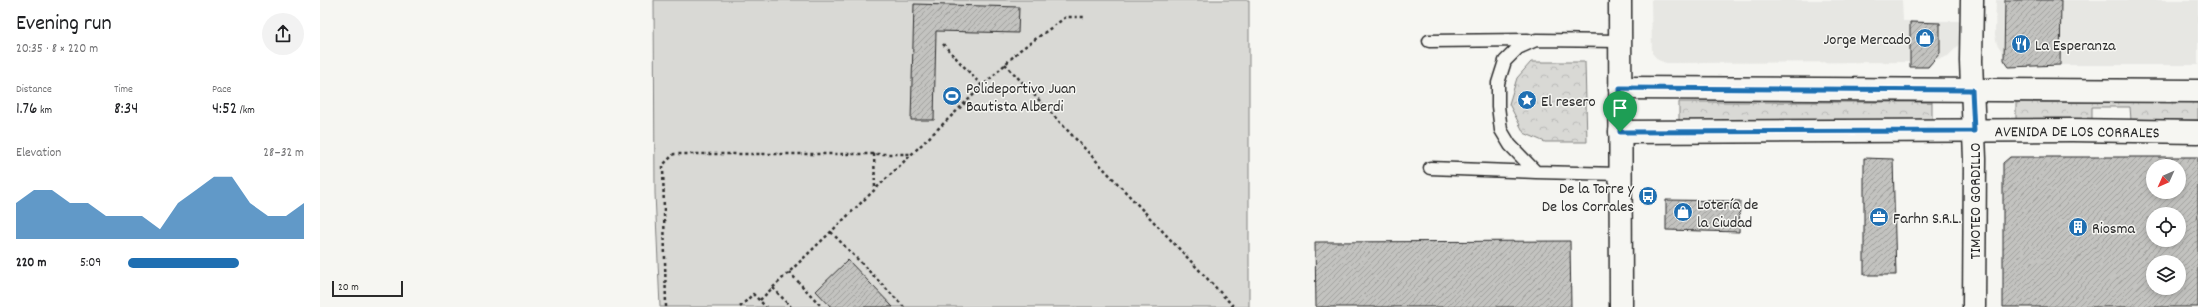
<!DOCTYPE html>
<html lang="en">
<head>
<meta charset="utf-8">
<style>
	:root { --surface:#fff; --page:#f2f2f2; --text:#202124; --muted:#757577; --accent:#1f6fb2 }
	body { margin:0; font-family:Dekko,sans-serif; background:var(--page); color:var(--text); height:100vh; display:flex; flex-direction:column; font-size:15px; white-space:nowrap }
	* { box-sizing:border-box; margin:0 }
	p { font-size:13px; color:var(--muted) }
	.icon { flex:none; width:22px; height:22px; fill:none; stroke:currentColor; stroke-width:2; stroke-linecap:round; stroke-linejoin:round }
	.map { position:relative; flex:1; overflow:hidden }
	.details { display:flex; flex-direction:column; background:var(--surface); width:320px }
	.details>* { flex:none }
	.needle { width:26px; rotate:225deg }
	.tools { position:absolute; left:1826px; top:159px; display:grid; gap:8px }
	.tools a { display:grid; place-items:center; width:40px; height:40px; border-radius:50%; background:var(--surface); box-shadow:0 2px 6px #0003; font-size:20px }
	.scale { position:absolute; left:12px; bottom:10px; width:71px; box-sizing:border-box; padding-left:4px; border:2px solid #2b2b2b; border-top:0; font-size:11px; line-height:14px; white-space:nowrap; color:#2b2b2b; -webkit-text-stroke:3px #f6f6f2; paint-order:stroke }
	.pin { position:absolute; display:grid; place-items:center; width:34px; height:34px; color:#fff; margin:-41px -17px; border-radius:50% 50% 50% 0; rotate:-45deg; box-shadow:0 0 4px #0007 }
	.pin .icon { rotate:45deg }
	.round { display:grid; place-items:center; flex:none; width:42px; height:42px; border-radius:21px; background:var(--page) }
	.overview { display:flex; align-items:center; justify-content:space-between; height:68px; padding:0 16px }
	h1 { font-size:22px; font-weight:600; line-height:30px }
	.metrics { display:grid; grid-template-columns:repeat(3,1fr); gap:6px; height:68px; padding:4px 16px }
	.metrics div { display:grid; align-content:center }
	.metrics b { font-size:17px; font-weight:600 }
	.metrics small { font-size:11px; font-weight:400 }
	.metrics p { font-size:11px }
	.chart { height:112px; padding:8px 16px }
	.chart p { display:flex; justify-content:space-between }
	.chart svg { width:100%; height:72px; margin-top:4px; fill:var(--accent); opacity:.7 }
	ul { padding:0 16px; list-style:none; font-size:13px }
	li { display:grid; grid-template-columns:64px 48px 1fr; align-items:center; height:30px }
	li i { height:10px; border-radius:5px; background:var(--accent) }
	main { display:flex; flex:1; min-height:0 }
	.map>svg:first-child { display:block }
	.built { fill:#e7e7e3 }
	.forest { fill:url(#forest-crowns); stroke:#828280 }
	.pitch { fill:#d9d9d5; stroke:#828280 }
	.building { fill:url(#building-hatch); stroke:#2b2b2b; fill-rule:evenodd }
	.lines { fill:none; stroke-linecap:round; stroke-linejoin:round }
	.service-casing { stroke:#2b2b2b; stroke-width:15 }
	.minor-casing { stroke:#2b2b2b; stroke-width:25 }
	.secondary-casing { stroke:#2b2b2b; stroke-width:25 }
	.path { stroke:#2b2b2b; stroke-width:2.5; stroke-dasharray:3 3; stroke-linecap:butt }
	.service { stroke:#f6f6f2; stroke-width:12 }
	.minor { stroke:#f6f6f2; stroke-width:22 }
	.secondary { stroke:#f6f6f2; stroke-width:22 }
	.route-casing { stroke:#fff; stroke-width:8 }
	.route { stroke:#1f6fb2; stroke-width:5 }
	.labels { text-anchor:middle; stroke-width:3; stroke-linejoin:round; paint-order:stroke }
	.poi-label { font-size:16px; fill:#2b2b2b; stroke:#f6f6f2; text-anchor:start }
	.street-label { font-size:16px; fill:#2b2b2b; stroke:#f6f6f2 }
</style>
</head>
<body>
<main>
<section class="details">
<div class="overview"><div><h1>Evening run</h1><p>20:35 · 8 × 220 m</p></div><a class="round"><svg class="icon" aria-label="share" viewBox="0 0 24 24"><path d="M12 15V3M7 8l5-5 5 5M5 13v7h14v-7"/></svg></a></div>
<div class="metrics">
<div><p>Distance</p><b>1.76<small> km</small></b></div>
<div><p>Time</p><b>8:34</b></div>
<div><p>Pace</p><b>4:52<small> /km</small></b></div>
</div>
<div class="chart"><p><span>Elevation</span>28–32 m</p>
<svg viewBox="0 0 160 44" preserveAspectRatio="none"><path d="M0 44V22L10 14L20 14L30 22L40 22L50 30L60 30L70 30L80 38L90 22L100 14L110 6L120 6L130 22L140 30L150 30L160 22V44z"/></svg>
</div>
<ul>
<li><b>220 m</b>5:09<i style="width:63%"></i></li>
</ul>
</section>
<div class="map">
<svg width="1878" height="307" viewBox="0 0 1878 307">
	<defs>
		<pattern id="forest-crowns" width="20" height="18" patternUnits="userSpaceOnUse"><rect width="20" height="18" fill="#d9d9d5"/><path d="M2 6a3 3 0 1 1 6 0M12 15a3 3 0 1 1 6 0" fill="none" stroke="#babab7"/></pattern>
		<pattern id="building-hatch" width="6" height="6" patternUnits="userSpaceOnUse"><rect width="6" height="6" fill="#c3c3c0"/><path d="M-1 1l2-2M0 6l6-6M5 7l2-2" fill="none" stroke="#9f9f9c"/></pattern>
	</defs>
	<rect width="100%" height="100%" fill="#f6f6f2"/>
	<filter id="ink" filterUnits="userSpaceOnUse"><feTurbulence type="fractalNoise" baseFrequency=".025" numOctaves="2"/><feDisplacementMap in="SourceGraphic" scale="8" xChannelSelector="R" yChannelSelector="G"/><feConvolveMatrix kernelMatrix="1 2 1 2 8 2 1 2 1" color-interpolation-filters="sRGB"/></filter>
	<g filter="url(#ink)">
		<path class="built" d="M1331,0H1582L1583,21H1643L1642,37L1638,46L1628,56L1610,62L1346,63L1338,60L1332,53Z
			M1676,0H1878V65H1704L1686,57L1677,44L1675,35Z"/>
		<path class="forest" d="M1211,62H1265L1267,142H1225L1204,133L1189,104L1197,78Z
			M1359,102H1612V121H1359Z
			M1696,102H1878V120H1811L1810,107H1772V120H1696Z"/>
		<path class="pitch" d="M334,0H929V307H340L335,193Z"/>
		<path class="building" d="M1685,0H1741L1740,65L1689,67L1684,60Z
			M594,4L699,7L698,33L616,31L614,120H591Z
			M1590,22L1620,23V53L1608,67H1590Z
			M1690,157H1878V307H1683V163ZM1833,166H1859V192H1833ZM1833,214H1859V240H1833ZM1833,262H1859V288H1833Z
			M1544,158L1573,159L1576,275H1544Z
			M1346,200L1420,201L1419,232L1346,230Z
			M1250,241L1251,307H996L995,242Z
			M528,260L573,307H511L496,291Z"/>
		<g class="lines">
			<g class="service-casing">
				<path id="service" d="M1109,41L1208,40
					M1300,41L1216,40L1198,48L1185,61L1178,83V106L1181,130L1190,145L1216,172L1300,174
					M1110,168L1216,172"/>
			</g>
			<g class="minor-casing">
				<path id="minor" d="M1652,0L1651,61L1655,159L1654,307"/>
			</g>
			<g class="secondary-casing">
				<g id="secondary">
					<path d="M1300,0L1301,307"/>
					<path d="M1300,88L1878,91"/>
					<path id="s1" d="M1300,132L1752,130L1878,132"/>
				</g>
			</g>
			<path class="path" d="M623,44L662,86
				M685,64L914,307
				M554,154L555,188
				M511,232L584,307
				M469,272L502,307
				M453,288L471,307
				M440,300L700,50L746,17H764
				M346,307L343,165L354,154H590
				M420,307L433,294L446,307"/>
			<use href="#service" class="service"/>
			<use href="#minor" class="minor"/>
			<use href="#secondary" class="secondary"/>
		</g>
	</g>
	<g class="lines" filter="url(#ink)">
		<g class="route-casing">
			<path id="route" d="M1300,88L1652,90L1654,131L1300,132Z"/>
		</g>
		<use href="#route" class="route"/>
	</g>
	<defs>
		<g id="shop-disc" transform="scale(1)"><circle r="9.5" fill="#1f6fb2" stroke="#f6f6f2"/><path d="M-5-2.5h2.3a2.7 3.5 0 0 1 5.4 0H5L5.5 6h-11ZM-1.5-2.5h3a1.5 2.3 0 0 0-3 0Z" fill="#fff"/></g>
		<g id="restaurant-disc" transform="scale(1)"><circle r="9.5" fill="#1f6fb2" stroke="#f6f6f2"/><path d="M-5-6h1v4h1v-4h1v4h1v-4h1v5L-1.5 .5V6h-2V.5L-5-1ZM5-6V6H3V1.5H1.5Q1.5-4 5-6Z" fill="#fff"/></g>
		<g id="stadium-disc" transform="scale(1)"><circle r="9.5" fill="#1f6fb2" stroke="#f6f6f2"/><path d="M0-5a6.5 5 0 1 0 0 10a6.5 5 0 1 0 0-10ZM-3.5-1.8h7v3.6h-7Z" fill="#fff"/></g>
		<g id="sight-disc" transform="scale(1)"><circle r="9.5" fill="#1f6fb2" stroke="#f6f6f2"/><path d="M0-6L1.8-2.2L6-1.7L2.9 1.2L3.7 5.4L0 3.3L-3.7 5.4L-2.9 1.2L-6-1.7L-1.8-2.2Z" fill="#fff"/></g>
		<g id="bus-disc" transform="scale(1)"><circle r="9.5" fill="#1f6fb2" stroke="#f6f6f2"/><path d="M-5-6H5V4H4V6H2V4H-2V6H-4V4H-5ZM-3.5-4V0h7V-4ZM-3.5 1.2v1.5H-2V1.2ZM2 1.2v1.5H3.5V1.2Z" fill="#fff"/></g>
		<g id="office-disc" transform="scale(1)"><circle r="9.5" fill="#1f6fb2" stroke="#f6f6f2"/><path d="M-6-3h4V-5.5h4V-3h4V5H-6ZM-1-4.5V-3h2v-1.5ZM-6 0V1H6V0Z" fill="#fff"/></g>
		<g id="building-disc" transform="scale(1)"><circle r="9.5" fill="#1f6fb2" stroke="#f6f6f2"/><path d="M-4-6H4V6H1V3H-1V6H-4ZM-2.5-4.3h1.7v1.8h-1.7ZM.8-4.3h1.7v1.8H.8ZM-2.5-1h1.7V.8h-1.7ZM.8-1h1.7V.8H.8Z" fill="#fff"/></g>
	</defs>
	<g fill-rule="evenodd">
		<use href="#shop-disc" x="1605" y="38"/>
		<use href="#restaurant-disc" x="1701" y="44"/>
		<use href="#stadium-disc" x="632" y="96"/>
		<use href="#sight-disc" x="1207" y="100"/>
		<use href="#bus-disc" x="1328" y="196"/>
		<use href="#shop-disc" x="1363" y="212"/>
		<use href="#office-disc" x="1559" y="217"/>
		<use href="#building-disc" x="1758" y="227"/>
	</g>
	<g class="labels">
		<g class="poi-label">
			<text x="1591" y="44" text-anchor="end">Jorge Mercado</text>
			<text x="1715" y="50">La Esperanza</text>
			<text x="646" y="93">Polideportivo Juan<tspan x="646" dy="18">Bautista Alberdi</tspan></text>
			<text x="1221" y="106">El resero</text>
			<text x="1314" y="193" text-anchor="end">De la Torre y<tspan x="1314" dy="18">De los Corrales</tspan></text>
			<text x="1377" y="209">Lotería de<tspan x="1377" dy="18">la Ciudad</tspan></text>
			<text x="1573" y="223">Farhn S.R.L.</text>
			<text x="1772" y="233">Riosma</text>
		</g>
		<g class="street-label">
			<text dy="6" stroke="none"><textPath href="#s1" startOffset="457">AVENIDA DE LOS CORRALES</textPath></text>
			<text transform="translate(1654 201) rotate(-90)" y="6">TIMOTEO GORDILLO</text>
		</g>
	</g>
</svg>
<div class="tools">
<a><svg class="needle" viewBox="-14 -14 28 28"><path d="M0-13l5 13h-10z" fill="#e53935"/><path d="M0 13l5-13h-10z" fill="#757577"/></svg></a>
<a><svg class="icon" aria-label="locate" viewBox="0 0 24 24"><circle cx="12" cy="12" r="6"/><path d="M12 2v4M12 18v4M2 12h4M18 12h4"/></svg></a>
<a><svg class="icon" aria-label="layers" viewBox="0 0 24 24"><path d="M12 4l9 5-9 5-9-5zM3 14l9 5 9-5"/></svg></a>
</div>
<div class="scale">20 m</div>
<div class="pin" style="left:1300px;top:132px;background:#1e9e55"><svg class="icon" aria-label="arrive" viewBox="0 0 24 24"><path d="M6 21V4h12l-3 4 3 4H6"/></svg></div>
</div>
</main>
</body>
</html>
